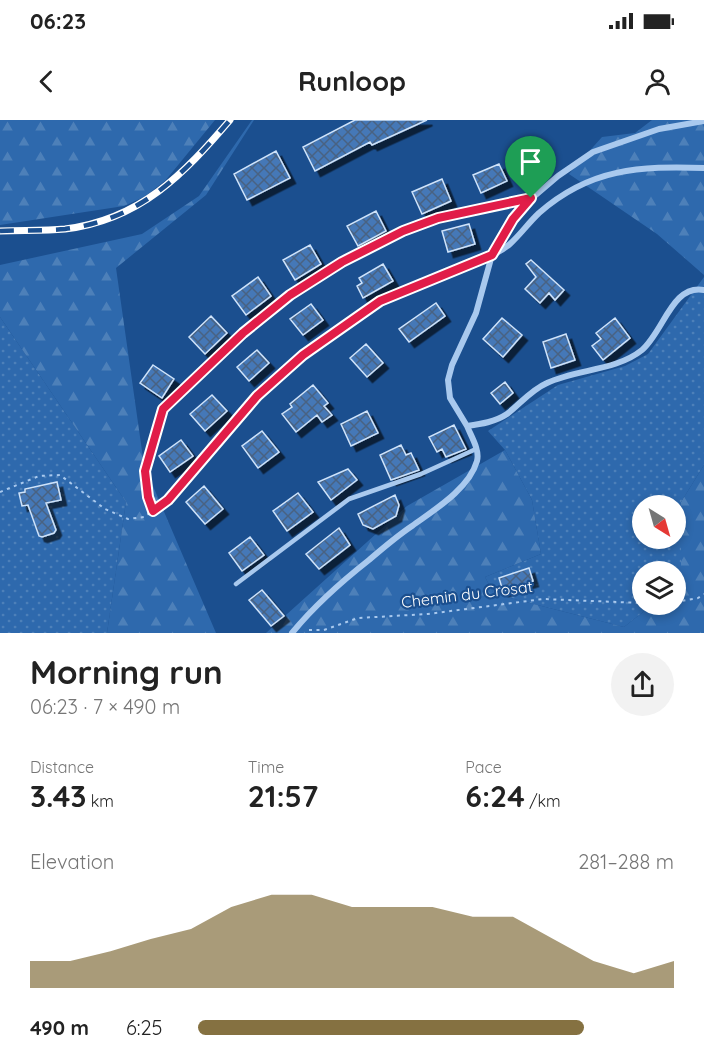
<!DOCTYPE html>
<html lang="en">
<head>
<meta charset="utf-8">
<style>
	:root { --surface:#fff; --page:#f2f2f2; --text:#222; --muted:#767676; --accent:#857141 }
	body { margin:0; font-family:Quicksand,sans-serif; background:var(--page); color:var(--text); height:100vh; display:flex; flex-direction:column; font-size:22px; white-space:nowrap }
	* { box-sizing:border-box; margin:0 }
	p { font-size:20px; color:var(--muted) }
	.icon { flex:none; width:33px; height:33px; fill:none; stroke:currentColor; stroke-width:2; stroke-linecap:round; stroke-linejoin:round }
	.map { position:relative; height:513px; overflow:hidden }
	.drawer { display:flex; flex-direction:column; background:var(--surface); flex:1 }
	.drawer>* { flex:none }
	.needle { width:39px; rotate:143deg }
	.tools { position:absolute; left:632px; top:375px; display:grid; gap:12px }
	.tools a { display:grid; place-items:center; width:54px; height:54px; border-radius:50%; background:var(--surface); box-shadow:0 3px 9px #0003; font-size:30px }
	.pin { position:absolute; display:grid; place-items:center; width:51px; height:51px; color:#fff; margin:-62px -26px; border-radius:50% 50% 50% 0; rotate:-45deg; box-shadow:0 0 6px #0007 }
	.pin .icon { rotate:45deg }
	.round { display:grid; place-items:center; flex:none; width:63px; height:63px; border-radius:32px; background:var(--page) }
	.summary { display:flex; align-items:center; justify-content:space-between; height:102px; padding:0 30px }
	h1 { font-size:33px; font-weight:800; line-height:45px }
	.metrics { display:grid; grid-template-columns:repeat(3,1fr); gap:9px; height:102px; padding:6px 30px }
	.metrics div { display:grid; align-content:center }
	.metrics b { font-size:30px; font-weight:800 }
	.metrics small { font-size:16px; font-weight:400 }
	.metrics p { font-size:16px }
	.chart { height:168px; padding:12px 30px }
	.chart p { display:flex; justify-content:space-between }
	.chart svg { width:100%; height:108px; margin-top:6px; fill:var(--accent); opacity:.7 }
	ul { padding:0 30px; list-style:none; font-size:20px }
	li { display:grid; grid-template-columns:96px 72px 1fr; align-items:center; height:45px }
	li i { height:15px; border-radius:8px; background:var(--accent) }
	.status { display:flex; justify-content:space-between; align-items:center; height:42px; padding:0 30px; background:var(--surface); direction:ltr }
	.status svg { height:16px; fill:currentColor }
	header { display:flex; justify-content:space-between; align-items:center; height:78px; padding:0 30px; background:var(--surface); font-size:27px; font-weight:800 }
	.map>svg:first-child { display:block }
	.green { fill:url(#green-dots); fill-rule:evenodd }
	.forest { fill:url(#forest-firs) }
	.building { fill:url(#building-cross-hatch); stroke:#cfe3fa; stroke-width:1.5; filter:url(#shadow) }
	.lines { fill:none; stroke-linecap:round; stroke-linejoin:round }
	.path { stroke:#a9c9ee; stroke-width:2; stroke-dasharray:3 4.5; stroke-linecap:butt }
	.lane { stroke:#a9c9ee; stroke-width:4.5 }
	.street { stroke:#a9c9ee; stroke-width:6 }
	.rail-casing { stroke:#fff; stroke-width:7 }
	.rail { stroke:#1b4f8f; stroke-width:4.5; stroke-dasharray:14; stroke-linecap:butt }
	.route-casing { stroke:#fff; stroke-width:12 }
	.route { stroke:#e11d48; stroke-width:8 }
	.labels { text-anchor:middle; stroke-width:4.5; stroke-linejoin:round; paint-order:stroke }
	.street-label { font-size:16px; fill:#fff; stroke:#1b4f8f }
</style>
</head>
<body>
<div class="status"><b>06:23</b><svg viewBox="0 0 49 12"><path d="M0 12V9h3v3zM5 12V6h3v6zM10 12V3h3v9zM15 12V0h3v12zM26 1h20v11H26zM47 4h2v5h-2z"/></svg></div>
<header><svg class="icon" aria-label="back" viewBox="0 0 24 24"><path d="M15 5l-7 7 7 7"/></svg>Runloop<svg class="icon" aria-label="person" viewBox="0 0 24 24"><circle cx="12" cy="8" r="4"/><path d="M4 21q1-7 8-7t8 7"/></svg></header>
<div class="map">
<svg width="704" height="513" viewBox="0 0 704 513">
	<defs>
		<pattern id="green-dots" width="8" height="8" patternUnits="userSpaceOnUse" patternTransform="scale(1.5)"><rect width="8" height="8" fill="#2e69ad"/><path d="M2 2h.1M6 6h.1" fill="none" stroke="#4d80b9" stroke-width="1.8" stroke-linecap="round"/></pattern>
		<pattern id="forest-firs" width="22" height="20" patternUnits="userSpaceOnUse" patternTransform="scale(1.5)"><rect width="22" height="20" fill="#2e69ad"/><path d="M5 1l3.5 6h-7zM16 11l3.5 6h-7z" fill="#4d80b9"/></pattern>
		<pattern id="building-cross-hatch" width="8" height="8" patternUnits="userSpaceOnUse" patternTransform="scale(1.5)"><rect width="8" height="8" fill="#4478b7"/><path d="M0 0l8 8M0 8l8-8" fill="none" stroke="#486282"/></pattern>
		<filter id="shadow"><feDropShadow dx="5.5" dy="5.5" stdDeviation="0" flood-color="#0009"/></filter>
	</defs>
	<rect width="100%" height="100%" fill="#1b4f8f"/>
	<path class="green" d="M704,157V345L681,382V462L675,466V452H642V484L652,485L624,507L494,474L485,457L541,434L532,380L505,330L488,311L558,265L625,246L648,234ZM642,386H675V418H642Z
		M0,197L126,382L107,513H0Z"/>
	<path class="forest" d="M0,0H215L165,61L144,77L124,86L0,105Z
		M252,0H254L206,75L116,148L144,345L216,513H107L126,382L0,197V145L142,114L199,76Z
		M652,0H704V155L657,114L569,54L602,17L635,13Z
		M505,330L532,380L541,434L485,457L494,474L624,507L652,485L675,484V466L681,462V382L704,345V513H266L407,386Z"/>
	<path class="building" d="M355,0H427L372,25L370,22L315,51L303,27Z
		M276,31L290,58L247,80L234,54Z
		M499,44L507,61L481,73L473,55Z
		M442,59L451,81L422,94L412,72Z
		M376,91L386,111L358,126L347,106Z
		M469,104L475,124L448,132L442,111Z
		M310,125L321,144L295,160L283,140Z
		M531,140L564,170L555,180L549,173L540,183L525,169L536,157L526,144Z
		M383,144L393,161L363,178L357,166L362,163L359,158Z
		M258,157L271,176L246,195L232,176Z
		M436,183L445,196L409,222L399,209Z
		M311,184L323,200L303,215L290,199Z
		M211,196L227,213L205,234L189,217Z
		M502,198L522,215L503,237L483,219Z
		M615,198L630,218L603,240L592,226L601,219L596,213Z
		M566,214L575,240L551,248L543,222Z
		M366,224L383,243L367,257L350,238Z
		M257,230L269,243L249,261L237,247Z
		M153,245L174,259L162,278L140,263Z
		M505,262L513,273L500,284L491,273Z
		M313,265L328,283L324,286L332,295L322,302L317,295L296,312L282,294L292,287L290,284Z
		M212,275L227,291L205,311L190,294Z
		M367,291L378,313L351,326L341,304Z
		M454,305L466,329L446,337L442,329L437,332L429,317Z
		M262,311L279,332L258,348L242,326Z
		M181,320L193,336L170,352L159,336Z
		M401,325L406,335L411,333L419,350L391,360L380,335Z
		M348,349L357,360L331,380L318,362Z
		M57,362L61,380L46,383L56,410L54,413L42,417L39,416L28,385L22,386L19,373L25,372V369Z
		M204,366L223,389L205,404L186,382Z
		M298,373L313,392L287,411L273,391Z
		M395,375L399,385L396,396L373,409L363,405L358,394Z
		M339,408L350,425L319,449L306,434Z
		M250,417L264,435L242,451L229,433Z
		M529,448L533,461L503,471L499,458Z
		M262,470L284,496L271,506L249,480Z"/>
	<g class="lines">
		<path class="path" d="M149,332C144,355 145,369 153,391
			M0,372L39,356L60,355L105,389L128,399L144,397L161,385
			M675,482L698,478L704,474
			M309,510H324L358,498L428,494L543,479L642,483"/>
		<path class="lane" d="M151,325L163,289L243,213L290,175L342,142L403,111L438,98L531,79
			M168,380L257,276L303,235L380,181L492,135
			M236,464L349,379L421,354L476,329"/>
		<path class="street" d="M704,48C640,46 590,48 539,93C522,109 514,126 492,135L476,193L452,245L448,260L450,278L467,306C481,304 495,302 507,294C520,284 531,270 547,263C576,249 616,251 642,230C664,211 672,164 704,170
			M492,135L513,99L531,79L558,56L593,32L659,9L704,1
			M292,513C314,486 341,462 369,440C383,428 397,416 412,406C434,390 469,369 477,341C480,330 471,316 467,306"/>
		<g class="rail-casing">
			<path id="rail" d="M0,111C21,110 43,111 65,109C140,100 184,54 230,0"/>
		</g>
		<use href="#rail" class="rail"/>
	</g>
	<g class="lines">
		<g class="route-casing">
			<path id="route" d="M531,78L513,99L492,135L380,181L303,235L257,276L168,380L153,391L148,377L145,351L163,289L243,213L290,175L342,142L403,111L438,98Z"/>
		</g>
		<use href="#route" class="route"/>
	</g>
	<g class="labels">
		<g class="street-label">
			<text transform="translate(467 474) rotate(-7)" y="6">Chemin du Crosat</text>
		</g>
	</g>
</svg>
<div class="tools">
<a><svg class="needle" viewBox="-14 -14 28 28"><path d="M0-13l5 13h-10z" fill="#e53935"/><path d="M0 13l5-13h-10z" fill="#767676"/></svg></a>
<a><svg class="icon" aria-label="layers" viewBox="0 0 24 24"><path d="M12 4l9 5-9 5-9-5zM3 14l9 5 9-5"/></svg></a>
</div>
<div class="pin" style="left:531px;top:78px;background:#1e9e55"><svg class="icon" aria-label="arrive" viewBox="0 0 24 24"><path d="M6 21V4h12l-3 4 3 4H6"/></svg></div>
</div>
<section class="drawer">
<div class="summary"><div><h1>Morning run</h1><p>06:23 · 7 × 490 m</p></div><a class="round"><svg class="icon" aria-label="share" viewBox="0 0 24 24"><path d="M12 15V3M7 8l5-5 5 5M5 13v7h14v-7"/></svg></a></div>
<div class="metrics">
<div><p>Distance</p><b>3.43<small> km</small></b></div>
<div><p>Time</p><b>21:57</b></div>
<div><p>Pace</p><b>6:24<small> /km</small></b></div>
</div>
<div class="chart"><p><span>Elevation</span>281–288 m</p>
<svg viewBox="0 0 160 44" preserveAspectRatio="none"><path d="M0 44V33L10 33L20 29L30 24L40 20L50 11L60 6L70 6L80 11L90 11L100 11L110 15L120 15L130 24L140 33L150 38L160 33V44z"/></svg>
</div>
<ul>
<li><b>490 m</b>6:25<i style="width:81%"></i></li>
</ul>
</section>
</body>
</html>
